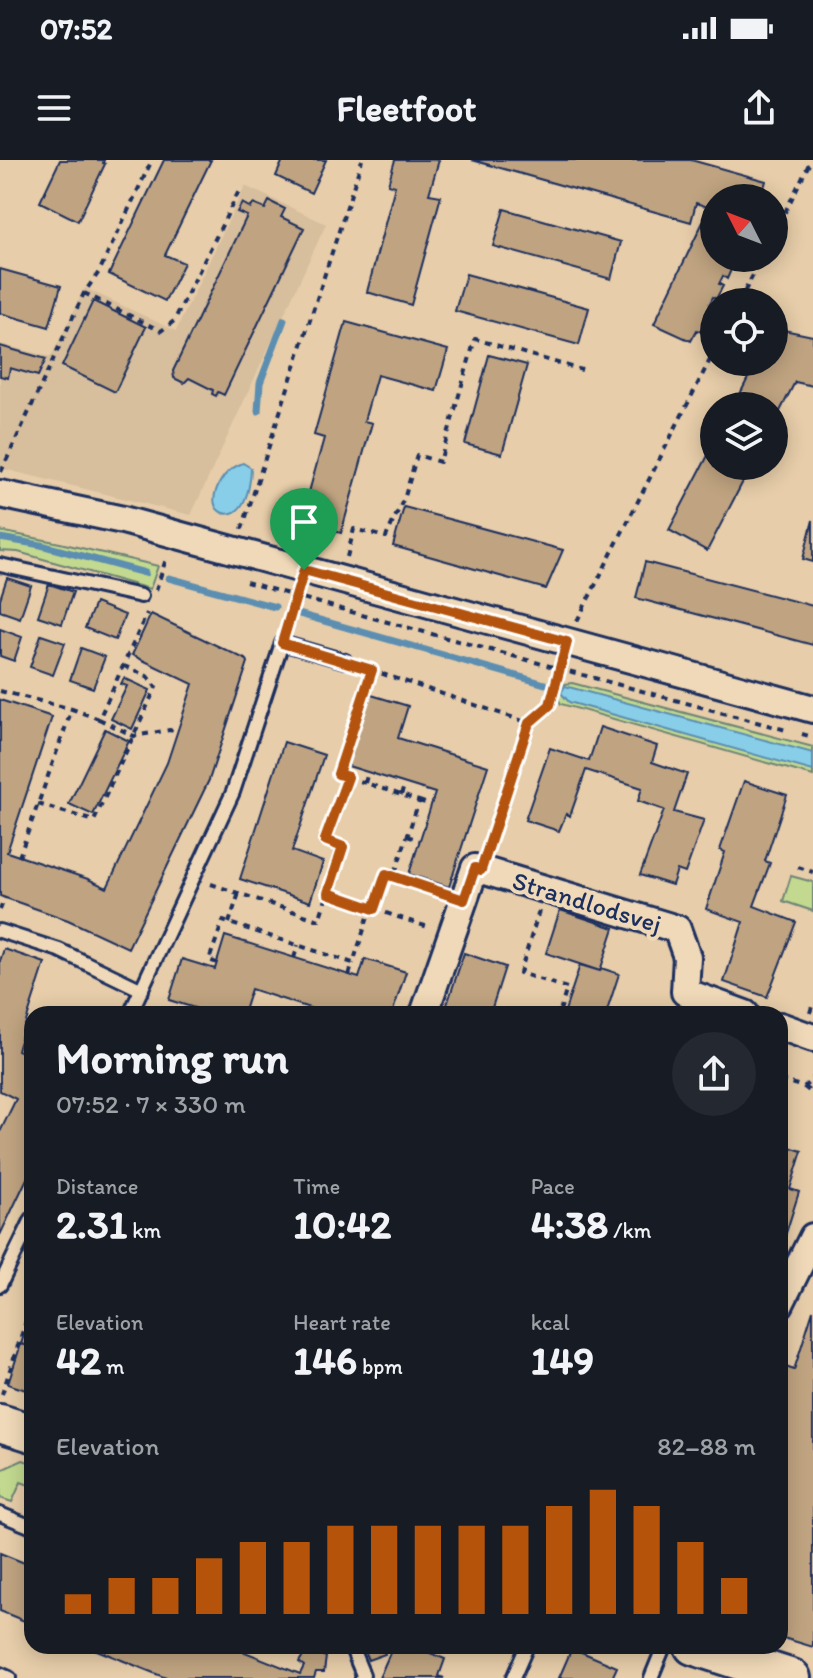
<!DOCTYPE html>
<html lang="en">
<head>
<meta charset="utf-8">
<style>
	:root { --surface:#171b24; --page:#242831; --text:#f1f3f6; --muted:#9ea1a6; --accent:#b45309 }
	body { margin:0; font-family:Itim,sans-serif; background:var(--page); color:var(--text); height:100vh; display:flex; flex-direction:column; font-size:30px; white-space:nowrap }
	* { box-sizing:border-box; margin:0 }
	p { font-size:26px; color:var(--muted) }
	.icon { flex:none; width:44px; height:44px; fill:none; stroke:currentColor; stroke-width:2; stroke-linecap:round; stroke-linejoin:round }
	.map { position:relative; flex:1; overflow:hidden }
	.details { position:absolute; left:24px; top:846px; width:764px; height:648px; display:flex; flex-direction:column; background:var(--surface); border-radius:24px; box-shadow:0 4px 20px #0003 }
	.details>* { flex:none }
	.needle { width:52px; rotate:312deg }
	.tools { position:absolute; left:700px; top:24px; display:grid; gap:16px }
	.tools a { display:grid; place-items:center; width:88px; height:88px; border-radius:50%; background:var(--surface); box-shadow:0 4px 20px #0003; font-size:40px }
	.pin { position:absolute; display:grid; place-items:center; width:68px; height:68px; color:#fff; margin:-82px -34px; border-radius:50% 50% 50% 0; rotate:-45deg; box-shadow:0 0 8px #0007 }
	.pin .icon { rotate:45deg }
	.round { display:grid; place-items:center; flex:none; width:84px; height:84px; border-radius:42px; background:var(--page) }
	.summary { display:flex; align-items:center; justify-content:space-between; height:136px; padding:0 32px }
	h1 { font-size:44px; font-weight:800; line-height:60px }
	.figures { display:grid; grid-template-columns:repeat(3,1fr); gap:12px; height:136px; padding:8px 32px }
	.figures div { display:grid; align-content:center }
	.figures b { font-size:40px; font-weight:800 }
	.figures small { font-size:22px; font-weight:400 }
	.figures p { font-size:22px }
	.chart { height:224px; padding:16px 32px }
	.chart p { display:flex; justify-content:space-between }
	.chart svg { width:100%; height:144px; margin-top:8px; stroke:var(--accent); stroke-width:6 }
	.status { display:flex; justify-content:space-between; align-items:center; height:56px; padding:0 40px; background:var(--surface); direction:ltr }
	.status svg { height:22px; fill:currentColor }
	header { display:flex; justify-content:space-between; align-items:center; height:104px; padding:0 32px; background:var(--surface); font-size:36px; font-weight:800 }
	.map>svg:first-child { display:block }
	.built { fill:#d7be9c }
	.green { fill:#c2d98f; stroke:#6e8476; stroke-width:2 }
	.water { fill:#88cee9; stroke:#5c8eb1; stroke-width:2 }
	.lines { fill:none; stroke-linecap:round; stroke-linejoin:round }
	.stream { stroke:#5c8eb1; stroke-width:7 }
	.building { fill:#c0a481; stroke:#1b2f5e; stroke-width:2 }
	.lane-casing { stroke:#1b2f5e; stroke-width:18 }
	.street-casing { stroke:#1b2f5e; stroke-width:32 }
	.secondary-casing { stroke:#1b2f5e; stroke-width:42 }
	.path { stroke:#1b2f5e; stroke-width:4; stroke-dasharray:6 6; stroke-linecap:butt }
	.lane { stroke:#f0d9b8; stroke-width:12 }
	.street { stroke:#f0d9b8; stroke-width:26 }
	.secondary { stroke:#f0d9b8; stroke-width:36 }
	.route-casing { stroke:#fff; stroke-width:16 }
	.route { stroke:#b45309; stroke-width:10 }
	.labels { text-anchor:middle; stroke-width:8; stroke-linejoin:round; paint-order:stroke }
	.street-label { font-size:26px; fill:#1b2f5e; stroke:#f0d9b8 }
</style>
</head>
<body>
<div class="status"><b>07:52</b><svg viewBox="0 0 49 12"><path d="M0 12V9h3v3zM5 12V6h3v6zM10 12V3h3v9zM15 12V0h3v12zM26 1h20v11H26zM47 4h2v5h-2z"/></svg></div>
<header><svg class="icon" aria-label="menu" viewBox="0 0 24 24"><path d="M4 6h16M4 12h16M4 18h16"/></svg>Fleetfoot<svg class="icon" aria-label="share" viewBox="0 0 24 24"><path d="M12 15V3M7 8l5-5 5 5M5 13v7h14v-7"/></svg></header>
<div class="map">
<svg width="813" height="1518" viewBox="0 0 813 1518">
	<rect width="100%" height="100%" fill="#e7cda9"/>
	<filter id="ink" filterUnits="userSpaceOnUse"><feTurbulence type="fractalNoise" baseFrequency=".0125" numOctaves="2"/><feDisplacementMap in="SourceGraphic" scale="16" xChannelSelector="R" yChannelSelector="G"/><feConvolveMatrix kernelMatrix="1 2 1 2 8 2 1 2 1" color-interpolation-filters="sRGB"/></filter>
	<g filter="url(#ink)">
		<path class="built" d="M245,26L326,64L191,355L0,308V184L51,197L85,128L176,171Z"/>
		<path class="green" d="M0,371L60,383L158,406L150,429L18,392L0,391Z
			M572,523L813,587V616L561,544C555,535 558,531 565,524Z
			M791,716L813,722V751L783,741Z
			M23,1300L32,1303V1326L21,1322L12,1342L0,1338L1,1310Z"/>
		<path class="water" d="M243,303L251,308C251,319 248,336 242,345C231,362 206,353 217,328C223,315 230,308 243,303Z
			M565,526L813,593V611L569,542L561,533Z"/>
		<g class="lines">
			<path class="stream" d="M258,251L260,223L284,160
				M0,378L41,385L145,413
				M169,418L275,447
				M299,454L545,524"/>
		</g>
		<path class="building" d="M60,0H104L103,3L105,4L78,61L40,42Z
			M164,0H211L165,95L184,103L165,141L109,114Z
			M283,0H326L311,33L276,16Z
			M395,0H439L429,34L441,36L411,145L367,132L395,26L388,24Z
			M472,0H691L766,21L763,31H769L765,38H714V49L696,43L691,62Z
			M269,41L285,49L281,57L304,68L224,235L218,232L216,236L212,234L213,230L189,218L184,223L174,218L173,211L247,56L237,52L242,43L251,48L253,44L265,49Z
			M504,49L621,82L611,119L493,86Z
			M714,49V98H736L727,119L723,116L719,124L723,126L716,139L713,137L709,145L712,147L701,172L697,170L691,181L654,164L703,62L706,65Z
			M0,109L61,126L49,167L0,153Z
			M466,114L589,148L579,185L455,151Z
			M93,141L146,167L115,232L62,206Z
			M346,162L448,190L436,231L377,215L364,261L372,263L341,373L301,361L324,278L314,275Z
			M774,168L813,176V226L795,222L774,263V246H734L756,202H774Z
			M0,186L46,199L38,216L10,208L8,218L0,216Z
			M489,195L527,205L502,294L465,284Z
			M714,284V306H751L707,391L669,370Z
			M404,347L563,390L546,429L393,386Z
			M813,360V402L803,399Z
			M645,402L813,446V485L636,438Z
			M7,418L31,426L20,458L0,451V439Z
			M49,424L73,432L62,464L38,456Z
			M95,443L125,455L115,480L85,468Z
			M151,454L247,500L248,502L209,620L128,788L68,760L0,736V540L52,557L7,692L88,719L107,728L167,603L193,524L132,495Z
			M0,469L22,477L14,501L0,496Z
			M41,475L65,483L53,515L30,507Z
			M81,488L105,497L93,528L70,520Z
			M124,518L150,530L132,569L111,559L127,526L121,524Z
			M368,534L408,546L398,578L488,606L449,727L409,714L435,633L345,605Z
			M600,567L657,586L652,602L687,614L674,652L704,660L685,713L677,710L672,725L640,715L664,650L638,641L642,628L586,610L570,656L566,654L559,671L525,660L550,588L589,601Z
			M105,569L129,581L93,655L69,644Z
			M284,582L324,595L292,691L323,702L310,742L240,719Z
			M744,621L787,635L765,701L770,703L754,746L796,762L767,837L724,822L743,762L706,749L725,692L720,690Z
			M560,750L614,768L600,811L546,793Z
			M225,776L359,818L365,799L406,812L392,854H328L251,829L243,854H214L169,840L182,799L215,809Z
			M4,789L45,803L17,890L32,897V1008L0,1075V972L16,939L0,931V801Z
			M464,793L505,807L490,854H464L446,848Z
			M580,805L600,811L601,808L619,814L606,854H564Z
			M780,984L802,991L790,1029L799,1032L781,1089Z
			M32,1150V1187L21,1184Z
			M813,1150V1487L780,1477V1205L794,1210Z
			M21,1184L32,1187V1232L8,1224Z
			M0,1393L32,1406V1464L0,1451Z
			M87,1486H230L300,1514L304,1506L299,1502L307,1489L326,1497L324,1512H316L314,1518H166Z
			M362,1486H382L385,1494L368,1500Z
			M393,1486H413L445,1499L439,1516L444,1518H379Z
			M572,1488L617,1507L612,1518H559Z"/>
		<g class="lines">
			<g class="lane-casing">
				<path id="lane" d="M0,405L141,436
					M0,771L59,790L142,830
					M130,854L233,632L282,483L345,501
					M0,1125L32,1059
					M0,1354L32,1367
					M351,1486L363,1515L362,1518
					M0,1514L9,1518
					M513,1518L527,1486
					M651,1518L664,1486"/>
			</g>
			<g class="street-casing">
				<path id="street" d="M0,334L123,360L813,549
					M424,854L475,708L677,769L687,797L685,832L745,854
					M780,866L813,878
					M780,1144L813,1077"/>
			</g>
			<g class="secondary-casing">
				<path id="secondary" d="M0,1263L32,1273
					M693,1486L792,1518"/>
			</g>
			<path class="path" d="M774,74L811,0
				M84,133L161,171L174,161L240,29
				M739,142L762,98
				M1,312L84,133L99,112L152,0
				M242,369L362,0
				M347,397L354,369L386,377L405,336L417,295L440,302L475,179L582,210
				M246,422L369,457L786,570
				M156,430L166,399
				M577,461L714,192
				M286,469L296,435
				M359,506L529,563
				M0,531L72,549
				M99,559L134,576L170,570L177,573
				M802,574L813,577
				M348,617L419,641L394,716L443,733
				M365,623L368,612
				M401,635L405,624
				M419,641L431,645
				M38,644L94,661L156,527L147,516L124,506
				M407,676L419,680
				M488,688L529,563L550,545L561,507
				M19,697L72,549L99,559L147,453
				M798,707L813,712
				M211,724L319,760L343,687L325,680L348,617L338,614L372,510
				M329,734L431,768
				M374,749L386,714L394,716
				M0,750L5,737
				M539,751L520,813L567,828L559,854
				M229,763L239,733
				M294,798L298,785
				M217,803L209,800L223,761L353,803L371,748
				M349,815L353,803
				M810,853L813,843
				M780,920L804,927L813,918
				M804,927L813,934
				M2,1234L32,1143"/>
			<use href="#lane" class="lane"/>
			<use href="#street" class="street"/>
			<use href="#secondary" class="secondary"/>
		</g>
	</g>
	<g class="lines" filter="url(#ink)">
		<g class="route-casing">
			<path id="route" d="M304,410L567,482L550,545L529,563L481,710L475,708L464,740L386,714L374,749L328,733L343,687L325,680L348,617L338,614L372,510L282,483Z"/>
		</g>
		<use href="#route" class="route"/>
	</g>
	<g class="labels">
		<g class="street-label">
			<text transform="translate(587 742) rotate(17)" y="9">Strandlodsvej</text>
		</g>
	</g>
</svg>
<div class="tools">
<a><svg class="needle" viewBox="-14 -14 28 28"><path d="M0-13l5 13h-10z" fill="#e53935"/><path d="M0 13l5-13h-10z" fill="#9ea1a6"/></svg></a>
<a><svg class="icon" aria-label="locate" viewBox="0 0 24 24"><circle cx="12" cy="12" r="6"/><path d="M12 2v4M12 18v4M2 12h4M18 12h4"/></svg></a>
<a><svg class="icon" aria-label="layers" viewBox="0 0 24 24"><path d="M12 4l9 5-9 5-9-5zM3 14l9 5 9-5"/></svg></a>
</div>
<div class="pin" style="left:304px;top:410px;background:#1e9e55"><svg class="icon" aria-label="arrive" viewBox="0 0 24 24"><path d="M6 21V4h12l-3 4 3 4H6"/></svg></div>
<section class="details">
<div class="summary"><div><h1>Morning run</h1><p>07:52 · 7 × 330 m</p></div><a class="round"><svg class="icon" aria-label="share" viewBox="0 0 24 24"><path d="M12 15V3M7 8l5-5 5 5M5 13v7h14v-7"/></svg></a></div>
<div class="figures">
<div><p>Distance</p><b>2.31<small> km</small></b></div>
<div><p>Time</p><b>10:42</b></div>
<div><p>Pace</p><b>4:38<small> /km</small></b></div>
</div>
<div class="figures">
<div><p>Elevation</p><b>42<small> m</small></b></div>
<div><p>Heart rate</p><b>146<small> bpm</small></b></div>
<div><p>kcal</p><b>149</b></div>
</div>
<div class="chart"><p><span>Elevation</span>82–88 m</p>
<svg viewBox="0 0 160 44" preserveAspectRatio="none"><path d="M5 44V38M15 44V33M25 44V33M35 44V27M45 44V22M55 44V22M65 44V17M75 44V17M85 44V17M95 44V17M105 44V17M115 44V11M125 44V6M135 44V11M145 44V22M155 44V33"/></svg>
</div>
</section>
</div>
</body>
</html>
